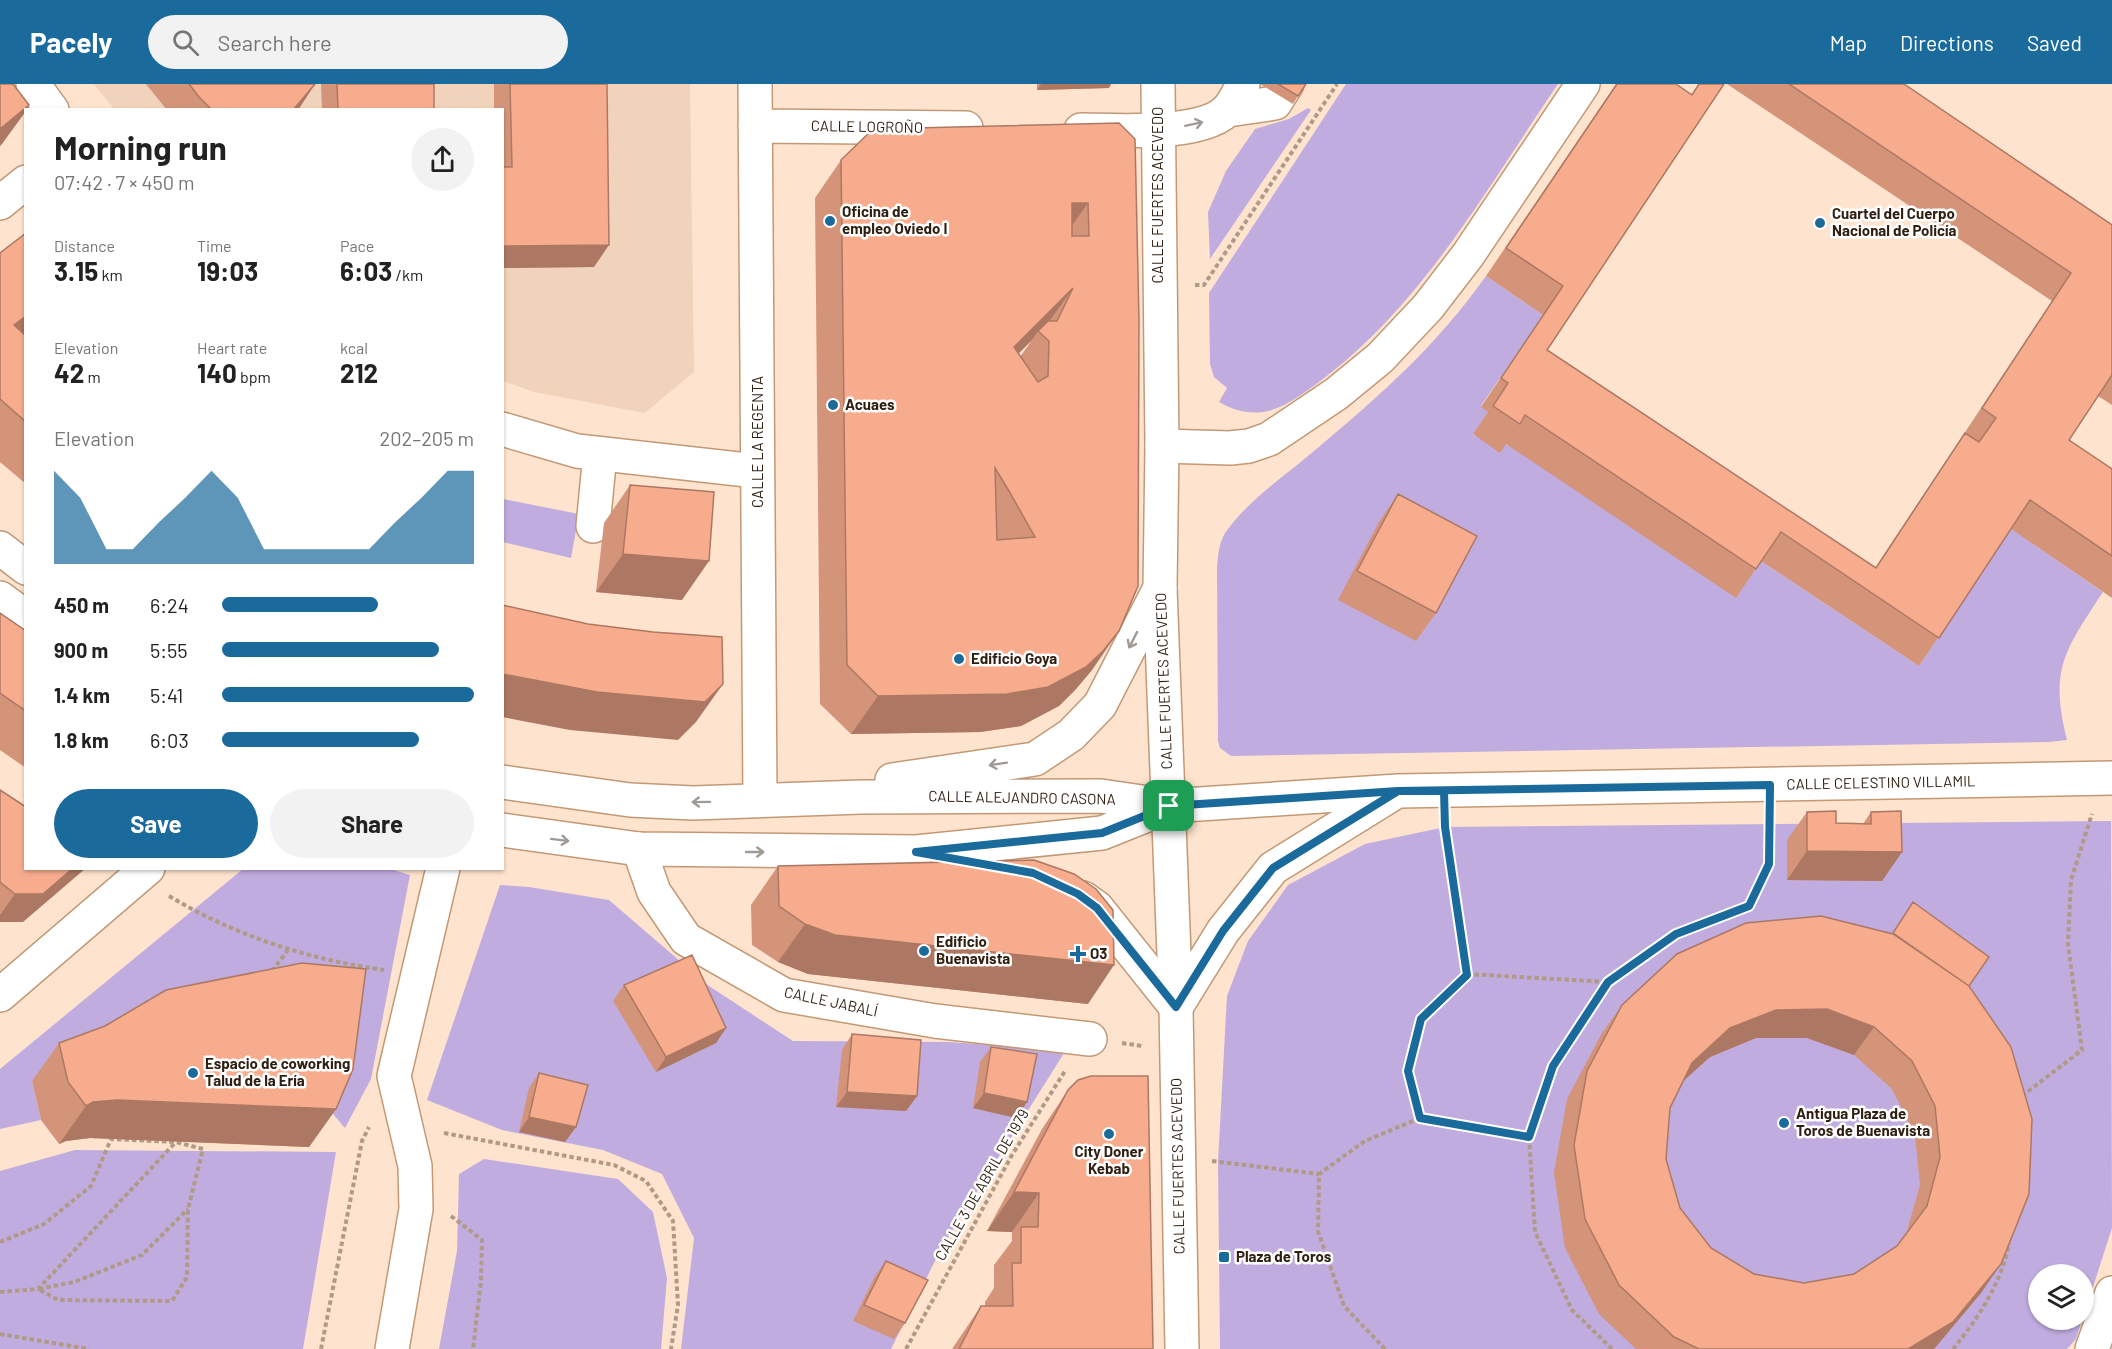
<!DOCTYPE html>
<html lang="en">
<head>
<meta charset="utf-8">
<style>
	:root { --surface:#fff; --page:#f2f2f2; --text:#222; --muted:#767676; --accent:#1b6a9c }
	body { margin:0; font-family:Barlow,sans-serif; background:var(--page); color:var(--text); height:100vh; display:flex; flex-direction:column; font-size:22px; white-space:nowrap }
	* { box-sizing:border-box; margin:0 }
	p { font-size:20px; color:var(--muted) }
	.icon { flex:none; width:33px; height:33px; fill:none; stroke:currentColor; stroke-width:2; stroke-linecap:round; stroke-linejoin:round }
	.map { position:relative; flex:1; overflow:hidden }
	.details { position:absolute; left:24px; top:24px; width:480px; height:762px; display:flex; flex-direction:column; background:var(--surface); border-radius:0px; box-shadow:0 2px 4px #0004 }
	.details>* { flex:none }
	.buttons { position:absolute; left:2028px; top:1180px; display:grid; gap:12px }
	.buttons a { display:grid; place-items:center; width:66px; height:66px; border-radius:50%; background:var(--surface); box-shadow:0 2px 4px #0004; font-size:30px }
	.pin { position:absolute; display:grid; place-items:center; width:51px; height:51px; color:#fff; margin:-26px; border-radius:12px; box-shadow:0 3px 9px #0006 }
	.round { display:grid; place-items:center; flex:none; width:63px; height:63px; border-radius:32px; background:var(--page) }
	.headline { display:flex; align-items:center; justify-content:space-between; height:102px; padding:0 30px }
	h1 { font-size:33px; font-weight:700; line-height:45px }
	.figures { display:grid; grid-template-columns:repeat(3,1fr); gap:9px; height:102px; padding:6px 30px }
	.figures div { display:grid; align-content:center }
	.figures b { font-size:26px; font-weight:700 }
	.figures small { font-size:16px; font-weight:400 }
	.figures p { font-size:16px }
	.chart { height:168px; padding:12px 30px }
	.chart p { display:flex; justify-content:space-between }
	.chart svg { width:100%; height:108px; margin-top:6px; fill:var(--accent); opacity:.7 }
	.button { display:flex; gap:12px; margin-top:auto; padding:12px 30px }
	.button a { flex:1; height:69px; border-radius:36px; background:var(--accent); color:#fff; font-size:24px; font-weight:700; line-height:69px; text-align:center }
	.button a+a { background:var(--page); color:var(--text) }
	ul { padding:0 30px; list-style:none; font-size:20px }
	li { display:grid; grid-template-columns:96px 72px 1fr; align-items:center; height:45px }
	li i { height:15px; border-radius:8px; background:var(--accent) }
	header { display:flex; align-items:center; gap:36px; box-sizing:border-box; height:84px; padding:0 30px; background:var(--accent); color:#fff }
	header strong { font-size:28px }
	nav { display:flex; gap:33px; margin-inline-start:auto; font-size:21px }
	.search { width:420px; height:54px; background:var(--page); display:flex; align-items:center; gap:15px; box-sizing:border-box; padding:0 21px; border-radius:33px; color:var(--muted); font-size:22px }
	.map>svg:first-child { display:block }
	.built { fill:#f1d3bb }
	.green { fill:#c0acdf }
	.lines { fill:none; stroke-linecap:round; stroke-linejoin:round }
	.minor-casing { stroke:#c29976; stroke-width:36 }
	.major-casing { stroke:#c29976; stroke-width:36 }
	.highway-casing { stroke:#c29976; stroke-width:36 }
	.path { stroke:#b09a87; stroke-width:4; stroke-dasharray:4.5 3; stroke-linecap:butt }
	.minor { stroke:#fff; stroke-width:33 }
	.major { stroke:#fff; stroke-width:33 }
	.highway { stroke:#fff; stroke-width:33 }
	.wall { fill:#d4947a; fill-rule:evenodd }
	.shaded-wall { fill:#ad7863 }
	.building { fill:#f7ac8e; stroke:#ad7863; stroke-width:1.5; fill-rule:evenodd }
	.oneway { stroke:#a19a94 }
	.route-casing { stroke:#fff; stroke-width:12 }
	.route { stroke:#1b6a9c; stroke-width:8 }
	.poi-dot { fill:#1b6a9c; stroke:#fff; stroke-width:2 }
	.labels { text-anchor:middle; stroke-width:5; stroke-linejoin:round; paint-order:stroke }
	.street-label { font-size:15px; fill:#2f1f11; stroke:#fff }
	.poi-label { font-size:15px; font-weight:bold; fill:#2f1f11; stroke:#fff; text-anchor:start }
</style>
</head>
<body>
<header>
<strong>Pacely</strong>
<div class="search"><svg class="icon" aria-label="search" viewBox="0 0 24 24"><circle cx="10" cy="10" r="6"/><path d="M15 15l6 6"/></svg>Search here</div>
<nav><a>Map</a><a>Directions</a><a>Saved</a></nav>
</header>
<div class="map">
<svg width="2112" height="1265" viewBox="0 0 2112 1265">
	<rect width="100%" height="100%" fill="#fee4ce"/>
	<path class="built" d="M94,0H690L694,288L645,329L534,308L503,297L502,26L114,25Z"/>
	<path class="green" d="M1346,0H1558C1487,104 1422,222 1319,298C1303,310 1283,325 1263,328C1247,330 1233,326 1219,318L1227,304L1214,293L1210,280L1209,209Z
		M1308,24L1311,26L1210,175L1208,128L1226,87L1255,45L1289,35Z
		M1486,192L1543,231L1481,322L1488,328L1473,351L1505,360L1761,477L1919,582L2010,444L2103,508C2065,566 2049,585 2067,656L2049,658L1231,672L1220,664L1218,657L1217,484C1218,470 1219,456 1228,445C1252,413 1290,388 1320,362C1385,307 1436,262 1486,192Z
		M503,415L579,430L571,474L503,458Z
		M2111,737L2112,1144L2084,1231V1191H2038V1236H2082L2076,1255L2067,1265H1220L1218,1078L1227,912L1248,857L1288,801L1365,760L1445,743Z
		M387,784L410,791L371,995L345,1044L327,1023L32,997L41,1036L0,1045V985L243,785Z
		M500,801L529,803L609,816L709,902L793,957L949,958L1066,966L942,1163L891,1265H681L694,1154L662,1090L603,1066L502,1046L427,1016Z
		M75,1066L336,1068L303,1265H0V1087Z
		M484,1075L618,1095L653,1128L667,1194L661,1265H439L457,1167L459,1090Z"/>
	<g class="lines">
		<g class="minor-casing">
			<path id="minor" d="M33,0L52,26
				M755,0L760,716
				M1228,26L1275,19L1287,0
				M755,42L966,44
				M1081,46C1115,46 1206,53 1229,24C1235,17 1239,8 1243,0
				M0,119L26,98
				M502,345L577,367L756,387
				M1162,362L1230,364L1249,362L1269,355L1336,310L1380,274L1428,223L1468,171L1583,0
				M593,442L600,370
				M639,765L654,808L686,855L784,911L935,937L1090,955
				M0,911L148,784
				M392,1265L416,1125L415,1082L394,992L443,784
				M2092,1265L2112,1209"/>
		</g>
		<g class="major-casing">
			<path id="major" d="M0,464L26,484
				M0,514L26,533
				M892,696L1035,675L1071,651L1100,621L1160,504
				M502,698L630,716L693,719L861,713L1101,712L1169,722L1398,707L2112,694
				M502,746L639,765L916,768L1102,749L1167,723
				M1083,814L1097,824L1176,923L1223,847L1273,784L1394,709"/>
		</g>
		<g class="highway-casing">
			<path id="highway" d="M1158,0L1162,362L1160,504L1176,923L1182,1265"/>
		</g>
		<path class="path" d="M1195,201H1204L1337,0
			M169,812C236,852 307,875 384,886
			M272,887L288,866
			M1467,890L1608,898
			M1122,959L1142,962
			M2022,1012L2082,966L2068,860L2071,796L2092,730
			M1420,1034L1529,1053
			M444,1049L614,1081L646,1097L673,1137L678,1221L671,1265
			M1212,1077L1319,1090
			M451,1132L482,1156L481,1197L473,1265
			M0,1158L44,1140L91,1102L111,1055L176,1058L203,1065L188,1125L187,1193L172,1217L58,1216L38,1205
			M39,1205L74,1198L142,1171L188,1125
			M0,1208L38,1205L175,1059
			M0,1250L89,1265
			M321,1265L362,1057L369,1043
			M906,1265L1012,1071L1065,987
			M1385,1265L1344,1222L1318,1147L1319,1090L1365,1057L1420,1034L1408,987L1421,935L1467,890L1445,741
			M1612,1265L1572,1226L1535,1148L1529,1053L1553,982L1608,898L1676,850L1749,822L1769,780L1770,735
			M1953,1265C1978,1235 2002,1198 2009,1159"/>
		<use href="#minor" class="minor"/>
		<use href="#major" class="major"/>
		<use href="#highway" class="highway"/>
	</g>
	<path class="wall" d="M146,0H315L298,26H167Z
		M321,0H434V26H322Z
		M494,0H607L594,183L502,184V26H494Z
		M1037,0H1111L1109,4L1037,6Z
		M1260,0H1306L1293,20Z
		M1616,0H1676L1692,10L1699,0H1724L1547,266L1875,484L2052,217L1727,0H1904L2112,141V321L2098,312L2069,356L2112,385V514L2011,445L1919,582L1761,477L1736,514L1506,360L1500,369L1473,350L1488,328L1481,323L1543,231L1486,192Z
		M1119,39L1092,586L1076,605L1059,622L1021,642L980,648L851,650L820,620L815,114L841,76ZM1032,256L1020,273L1018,270Z
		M0,169L26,250L24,251L26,252V400L0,378Z
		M630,401L682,516L596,508L604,439Z
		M1398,410L1436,529L1416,557L1338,516L1379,438Z
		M0,529L26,547V684L0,666Z
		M0,706L23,838H0Z
		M1807,728L1836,739L1863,740L1871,728L1902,768L1882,797L1787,796V756Z
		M778,782L1088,920L808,890L778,878L752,861L751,821Z
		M1913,818L1969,902L1981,1209L1934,1265H1636L1599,1230L1565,1164L1554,1089L1567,1015L1602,949L1622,921L1892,849ZM1756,954H1807L1854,971L1892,1005L1915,1051L1920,1101L1907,1147L1897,1162L1854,1190L1804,1199L1754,1190L1711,1164L1680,1124L1666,1075L1670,1024L1683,997L1710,973Z
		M624,901L726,944L716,959L656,988L613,917Z
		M852,950L917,1012L906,1027L836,1023L842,966Z
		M59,959L336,1025L309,1063L90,1054L66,1057L59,1060L41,1036L32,997Z
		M991,963L1027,1018L1016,1034L973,1024L980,978Z
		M539,989L576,1043L565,1058L519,1048L529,1004Z
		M1068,1006L1153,1265H952L981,1222H985V1218L994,1204V1181L1012,1157V1148L987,1147L1042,1045Z
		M886,1177L905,1239L894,1255L853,1237L875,1192Z"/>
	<path class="shaded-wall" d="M315,0L298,26H293Z
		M1041,0H1111L1109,4L1037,6Z
		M29,21L27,26H26V27L2,60L0,62V45Z
		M1072,119H1088L1061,157Z
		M609,161L594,183L502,184V162Z
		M1073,204L1046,242L1038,247L1032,256L987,301L1014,263Z
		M26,232V250L0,270L14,241Z
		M623,470L709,477L682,516L596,508Z
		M1119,547L1092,586L1076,605L1059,622L1021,642L980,648L851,650L878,612Z
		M502,590L723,600L696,638L678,656L570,646L502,633Z
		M1807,767L1902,768L1882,797L1787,796Z
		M73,784H86L23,838H0V831L15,810Z
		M805,840L1114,881L1088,920L808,890L778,878Z
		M1827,925L1874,943L1854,971L1807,954H1756L1710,973L1672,1007L1692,979L1730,944L1776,926Z
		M726,944L716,959L656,988L666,973Z
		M847,1008L917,1012L906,1027L836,1023Z
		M984,1009L1027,1018L1016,1034L973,1024Z
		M117,1016L336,1025L309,1063L90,1054L66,1057L59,1060L86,1022L93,1018Z
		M529,1033L576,1043L565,1058L519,1048Z
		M1014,1108L1039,1109L1012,1148L987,1147Z
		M2001,1180L1981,1209L1934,1265H1908Z"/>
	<path class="building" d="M0,0H13L29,21L0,45Z
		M189,0H315L293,26H212L199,13Z
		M337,0H434V26H338Z
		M510,0H607L609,161L502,162V83H512Z
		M1278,0H1306L1298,12Z
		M1617,0H1676L1692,11L1699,0H1724L1547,266L1876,484L1965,349L1979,358L1996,334L1982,324L2071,189L1789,0H1904L2112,141V291L2069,356L2112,385V472L2030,416L1939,554L1781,448L1756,485L1525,331L1520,340L1493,322L1508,299L1501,294L1563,202L1506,164Z
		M1119,39L1135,55L1139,236L1138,502L1119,547L1103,567L1086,583L1048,603L1007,610L878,612L847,581L841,76L873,45ZM1072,119H1088L1089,152H1072ZM1073,204L1057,237H1048L1038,247L1049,257L1048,292L1038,298L1014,263ZM995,384L1009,407L1035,453L997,456Z
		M26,149V232L14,241L26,252V338L0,315V169Z
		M630,401L714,408L709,477L623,470Z
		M1398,410L1477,452L1436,529L1357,487Z
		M502,521L588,540L653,548L722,553L723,600L705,618L597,608L502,590Z
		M0,529L26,547V627L0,609Z
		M0,706L26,723V784H73L43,810H15L0,798Z
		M1836,727V739L1871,740V728L1901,727L1902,768L1807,767V728Z
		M1034,776L1074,790L1096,805L1113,826L1114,881L835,851L805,840L779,822L778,782Z
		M1913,818L1989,873L1969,902L1893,849Z
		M1821,832L1893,850L1969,902L2011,963L2032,1035L2029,1110L2001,1180L1953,1238L1908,1265H1699L1674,1253L1619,1201L1585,1135L1574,1061L1587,987L1622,921L1677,870L1746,839ZM1827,925L1874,943L1912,977L1935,1022L1940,1073L1927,1122L1897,1162L1854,1190L1804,1199L1754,1190L1711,1164L1680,1124L1666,1075L1670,1024L1692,979L1730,944L1776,926Z
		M692,871L726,944L666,973L624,901Z
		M302,879L366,885L353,985L336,1025L117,1016L93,1018L86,1022L68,998L59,959L105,942L166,906Z
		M852,950L921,956L917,1012L847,1008Z
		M991,963L1037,970L1027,1018L984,1009Z
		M539,989L588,1001L576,1043L529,1033Z
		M1091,992H1148L1153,1265H959L981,1222H1013L1012,1179H1021V1143H1038L1039,1109L1014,1108L1068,1006L1078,996Z
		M886,1177L928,1196L905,1239L864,1221Z"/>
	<defs><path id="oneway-shaft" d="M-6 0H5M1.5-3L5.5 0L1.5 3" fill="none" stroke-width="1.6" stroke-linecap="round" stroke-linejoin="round" transform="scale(1.5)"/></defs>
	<g class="oneway">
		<use href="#oneway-shaft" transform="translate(1194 40) rotate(-12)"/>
		<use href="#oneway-shaft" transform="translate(1133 556) rotate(117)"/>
		<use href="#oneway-shaft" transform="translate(998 680) rotate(171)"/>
		<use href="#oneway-shaft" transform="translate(701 718) rotate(179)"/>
		<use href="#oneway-shaft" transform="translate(560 756) rotate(7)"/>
		<use href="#oneway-shaft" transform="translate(755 768)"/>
	</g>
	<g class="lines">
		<g class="route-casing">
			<path id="route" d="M1169,722L1102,749L916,768L1033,789L1078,810L1097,824L1176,923L1223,847L1273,784L1398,707H1444L1445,743L1467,891L1421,935L1408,987L1420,1034L1529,1053L1553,982L1608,898L1676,850L1749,822L1769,780L1770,701L1398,707L1169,722"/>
		</g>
		<use href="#route" class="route"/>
	</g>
	<g class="poi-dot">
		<circle cx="830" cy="137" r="6"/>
		<circle cx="1820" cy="139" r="6"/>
		<circle cx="833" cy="321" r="6"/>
		<circle cx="959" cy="575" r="6"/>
		<circle cx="924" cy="867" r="6"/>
		<path d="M1075 861h6v6h6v6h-6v6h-6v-6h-6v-6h6z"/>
		<circle cx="193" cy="989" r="6"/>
		<circle cx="1784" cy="1039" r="6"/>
		<circle cx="1109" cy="1050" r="6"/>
		<rect x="1218" y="1167" width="12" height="12" rx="3"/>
	</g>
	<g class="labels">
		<g class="street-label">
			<text transform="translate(867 43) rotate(1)" y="5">CALLE LOGROÑO</text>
			<text transform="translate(1158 111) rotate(-90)" y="5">CALLE FUERTES ACEVEDO</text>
			<text transform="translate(758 358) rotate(-90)" y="5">CALLE LA REGENTA</text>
			<text transform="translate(1164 597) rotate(-92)" y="5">CALLE FUERTES ACEVEDO</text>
			<text transform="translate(1881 699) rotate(-1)" y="5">CALLE CELESTINO VILLAMIL</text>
			<text transform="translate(1022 714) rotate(1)" y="5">CALLE ALEJANDRO CASONA</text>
			<text transform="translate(831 918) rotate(12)" y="5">CALLE JABALÍ</text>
			<text transform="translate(1178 1082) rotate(-91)" y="5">CALLE FUERTES ACEVEDO</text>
			<text transform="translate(982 1101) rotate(-60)" y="5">CALLE 3 DE ABRIL DE 1979</text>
		</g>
		<g class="poi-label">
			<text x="842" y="133">Oficina de<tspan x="842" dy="17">empleo Oviedo I</tspan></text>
			<text x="1832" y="135">Cuartel del Cuerpo<tspan x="1832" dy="17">Nacional de Policía</tspan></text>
			<text x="845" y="326">Acuaes</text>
			<text x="971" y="580">Edificio Goya</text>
			<text x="936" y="863">Edificio<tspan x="936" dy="17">Buenavista</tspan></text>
			<text x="1090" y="875">O3</text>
			<text x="205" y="985">Espacio de coworking<tspan x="205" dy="17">Talud de la Ería</tspan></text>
			<text x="1796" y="1035">Antigua Plaza de<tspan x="1796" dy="17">Toros de Buenavista</tspan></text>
			<text x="1109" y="1073" text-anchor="middle">City Doner<tspan x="1109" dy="17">Kebab</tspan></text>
			<text x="1236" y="1178">Plaza de Toros</text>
		</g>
	</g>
</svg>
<div class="buttons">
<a><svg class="icon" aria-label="layers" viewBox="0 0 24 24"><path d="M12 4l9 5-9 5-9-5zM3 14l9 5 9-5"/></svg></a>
</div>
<div class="pin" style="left:1169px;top:722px;background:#1e9e55"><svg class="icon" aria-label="arrive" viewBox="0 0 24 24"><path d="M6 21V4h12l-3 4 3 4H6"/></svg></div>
<section class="details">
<div class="headline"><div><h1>Morning run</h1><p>07:42 · 7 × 450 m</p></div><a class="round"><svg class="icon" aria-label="share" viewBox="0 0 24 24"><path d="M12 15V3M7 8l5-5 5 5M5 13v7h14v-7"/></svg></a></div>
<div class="figures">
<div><p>Distance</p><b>3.15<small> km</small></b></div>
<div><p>Time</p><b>19:03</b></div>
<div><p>Pace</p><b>6:03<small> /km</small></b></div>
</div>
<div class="figures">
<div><p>Elevation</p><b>42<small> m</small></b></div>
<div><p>Heart rate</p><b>140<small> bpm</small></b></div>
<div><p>kcal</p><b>212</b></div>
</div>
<div class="chart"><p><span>Elevation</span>202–205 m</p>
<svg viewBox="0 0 160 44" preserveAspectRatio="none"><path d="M0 44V6L10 17L20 38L30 38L40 27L50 17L60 6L70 17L80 38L90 38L100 38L110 38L120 38L130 27L140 17L150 6L160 6V44z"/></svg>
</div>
<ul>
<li><b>450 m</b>6:24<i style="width:62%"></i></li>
<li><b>900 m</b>5:55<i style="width:86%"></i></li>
<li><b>1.4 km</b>5:41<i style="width:100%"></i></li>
<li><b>1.8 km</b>6:03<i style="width:78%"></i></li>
</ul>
<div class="button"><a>Save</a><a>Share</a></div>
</section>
</div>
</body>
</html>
